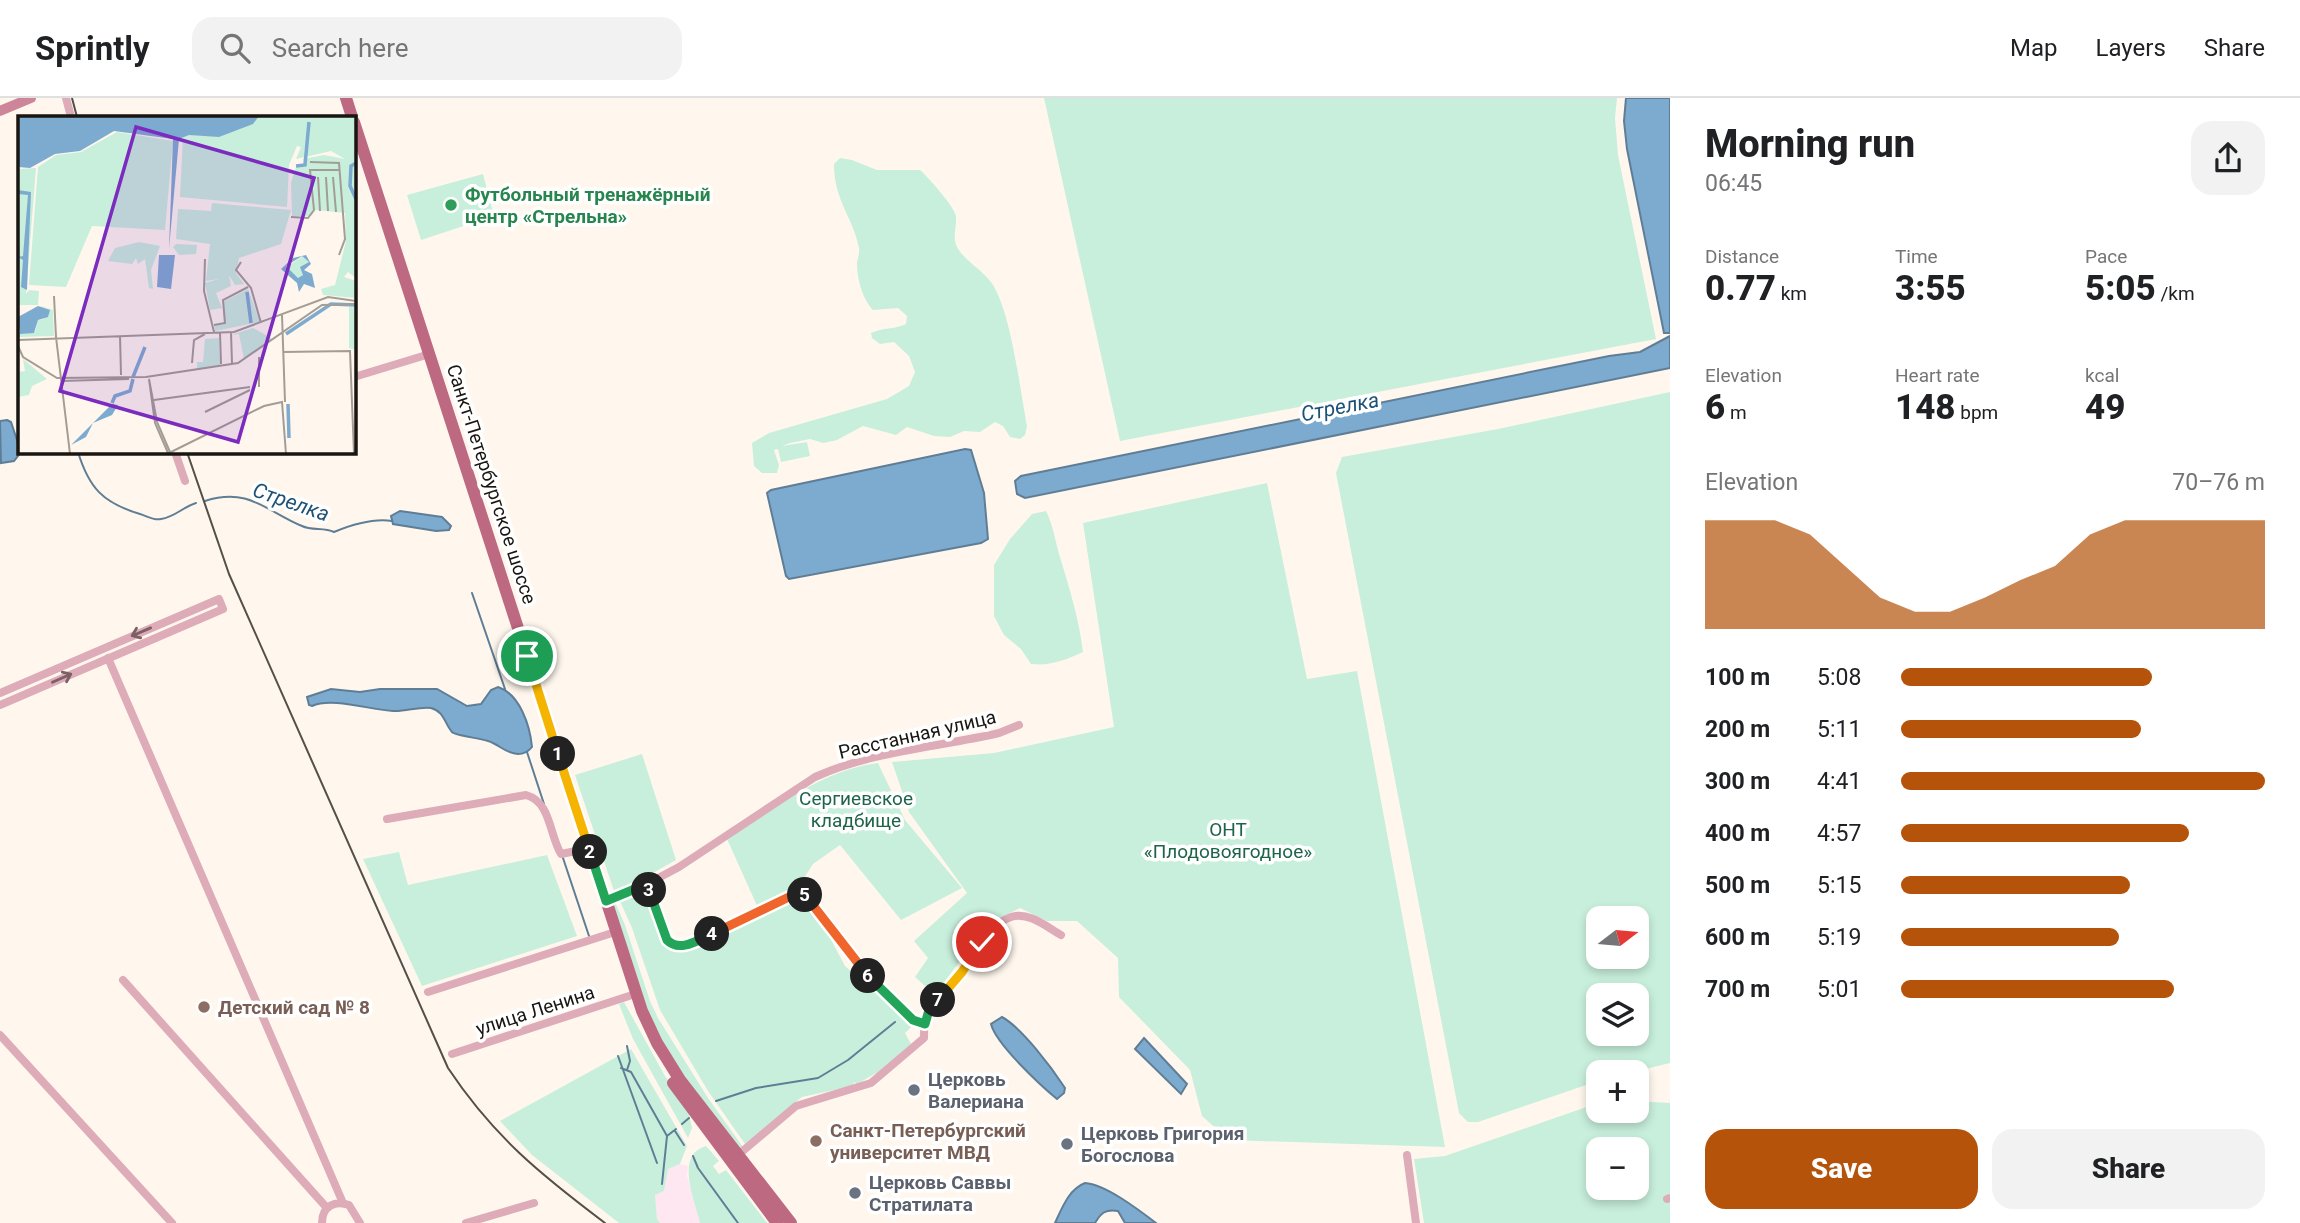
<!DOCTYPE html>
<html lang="en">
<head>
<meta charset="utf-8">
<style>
	:root { --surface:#fff; --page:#f2f2f2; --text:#202124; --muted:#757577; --line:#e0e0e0; --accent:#b45309 }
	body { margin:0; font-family:Roboto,sans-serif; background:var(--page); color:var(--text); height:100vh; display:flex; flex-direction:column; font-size:26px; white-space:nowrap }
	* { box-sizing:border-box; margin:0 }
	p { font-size:23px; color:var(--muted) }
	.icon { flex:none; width:38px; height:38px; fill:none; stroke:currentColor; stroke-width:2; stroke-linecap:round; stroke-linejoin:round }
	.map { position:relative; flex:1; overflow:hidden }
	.side { display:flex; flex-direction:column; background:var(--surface); width:630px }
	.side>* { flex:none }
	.needle { width:46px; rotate:74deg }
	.controls { position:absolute; left:1586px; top:808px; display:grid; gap:14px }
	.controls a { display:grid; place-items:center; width:63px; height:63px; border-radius:14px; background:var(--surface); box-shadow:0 4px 10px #0003; font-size:35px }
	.pin { position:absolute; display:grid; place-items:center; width:60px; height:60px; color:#fff; margin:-30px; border:4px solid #fff; border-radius:50%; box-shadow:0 2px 7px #0007 }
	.km { position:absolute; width:35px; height:35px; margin:-18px; border-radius:50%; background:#222; color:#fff; font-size:19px; line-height:35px; text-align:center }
	.round { display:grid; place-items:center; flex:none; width:74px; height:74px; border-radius:21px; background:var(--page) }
	.overview { display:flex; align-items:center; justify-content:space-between; height:119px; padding:0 35px }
	h1 { font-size:38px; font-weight:800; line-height:52px }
	.figures { display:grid; grid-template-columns:repeat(3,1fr); gap:10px; height:119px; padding:7px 35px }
	.figures div { display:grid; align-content:center }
	.figures b { font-size:35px; font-weight:800 }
	.figures small { font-size:19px; font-weight:400 }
	.figures p { font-size:19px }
	.chart { height:196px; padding:14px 35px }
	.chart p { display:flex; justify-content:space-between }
	.chart svg { width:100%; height:126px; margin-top:7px; fill:var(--accent); opacity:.7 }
	.cta { display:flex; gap:14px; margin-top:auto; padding:14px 35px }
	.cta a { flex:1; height:80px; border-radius:21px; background:var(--accent); color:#fff; font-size:28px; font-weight:800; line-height:80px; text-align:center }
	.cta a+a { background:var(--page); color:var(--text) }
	ul { padding:0 35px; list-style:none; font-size:23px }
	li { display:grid; grid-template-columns:112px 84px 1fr; align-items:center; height:52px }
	li i { height:18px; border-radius:9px; background:var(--accent) }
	header { display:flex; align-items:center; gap:42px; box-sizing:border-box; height:98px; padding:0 35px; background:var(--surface); border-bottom:2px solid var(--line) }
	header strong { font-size:33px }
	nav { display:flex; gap:38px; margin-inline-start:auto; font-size:24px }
	.search { width:490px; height:63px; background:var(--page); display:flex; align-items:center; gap:18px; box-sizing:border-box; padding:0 24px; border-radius:21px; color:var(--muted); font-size:26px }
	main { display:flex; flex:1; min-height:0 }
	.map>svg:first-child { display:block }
	.commercial { fill:#ffe7f2 }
	.green { fill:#c8efdc; fill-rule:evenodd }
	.water { fill:#7dabcf; stroke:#5f7e96; stroke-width:2 }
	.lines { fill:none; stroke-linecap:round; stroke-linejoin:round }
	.stream { stroke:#5f7e96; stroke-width:2 }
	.street { stroke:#ddacb8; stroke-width:8 }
	.secondary { stroke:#cc8599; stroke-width:10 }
	.primary { stroke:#be6982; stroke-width:12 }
	.tram { stroke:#534f49; stroke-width:2 }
	.oneway { stroke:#7b6165 }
	.split-1-casing { stroke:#fff; stroke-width:14 }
	.split-2-casing { stroke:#fff; stroke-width:14 }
	.split-3-casing { stroke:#fff; stroke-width:14 }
	.split-4-casing { stroke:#fff; stroke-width:14 }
	.split-5-casing { stroke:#fff; stroke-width:14 }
	.split-6-casing { stroke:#fff; stroke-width:14 }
	.split-7-casing { stroke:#fff; stroke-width:14 }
	.split-8-casing { stroke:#fff; stroke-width:14 }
	.split-1 { stroke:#f5b400; stroke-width:9 }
	.split-2 { stroke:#f5b400; stroke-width:9 }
	.split-3 { stroke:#22a559; stroke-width:9 }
	.split-4 { stroke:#22a559; stroke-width:9 }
	.split-5 { stroke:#f0652b; stroke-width:9 }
	.split-6 { stroke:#f0652b; stroke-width:9 }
	.split-7 { stroke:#22a559; stroke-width:9 }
	.split-8 { stroke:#f5b400; stroke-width:9 }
	.leisure-dot { fill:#2e9e5b; stroke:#fff; stroke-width:2.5 }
	.education-dot { fill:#8d6e63; stroke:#fff; stroke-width:2.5 }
	.worship-dot { fill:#6b7280; stroke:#fff; stroke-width:2.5 }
	.labels { text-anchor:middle; stroke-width:7; stroke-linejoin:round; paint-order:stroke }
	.leisure-label { font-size:19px; font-weight:bold; fill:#27864d; stroke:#fff; text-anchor:start }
	.street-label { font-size:19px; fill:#191612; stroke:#fff }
	.park-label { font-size:19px; fill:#1e644b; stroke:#fff }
	.education-label { font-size:19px; font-weight:bold; fill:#785e54; stroke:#fff; text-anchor:start }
	.worship-label { font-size:19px; font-weight:bold; fill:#5b616d; stroke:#fff; text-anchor:start }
	.water-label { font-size:21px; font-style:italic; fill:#1d5276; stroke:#fff }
	.inset-river { fill:none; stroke:#7dabcf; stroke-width:3.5 }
	.inset-road { fill:none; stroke:#a39d95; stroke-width:2 }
	.view { fill:#7b2cbf; fill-opacity:0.15; stroke:#7b2cbf; stroke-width:3.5 }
	.inset-edge { fill:none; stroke:#191612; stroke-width:3.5 }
</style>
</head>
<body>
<header>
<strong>Sprintly</strong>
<div class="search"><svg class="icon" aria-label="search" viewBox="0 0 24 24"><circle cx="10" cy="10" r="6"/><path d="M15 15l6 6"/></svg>Search here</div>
<nav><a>Map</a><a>Layers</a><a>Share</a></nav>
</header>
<main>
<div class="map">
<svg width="1670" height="1125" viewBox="0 0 1670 1125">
	<rect width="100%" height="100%" fill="#fff7ed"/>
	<path class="commercial" d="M680,1066L688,1068L687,1078L700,1125H660L657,1121L654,1097L664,1093L668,1071Z"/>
	<path class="green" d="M1044,0H1617L1615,20L1618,57L1656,241L1120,343Z
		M840,60L852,62L877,72H920C928,79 954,108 956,118C957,129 952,138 957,149C965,163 981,171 991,184C1011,212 1020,292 1027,328L1025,337L1020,341L1010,339L1003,328L995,324L980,334L964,333L950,339L934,338L907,329L896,337L863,328L837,342L823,345L810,341L790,345L782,348L807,344L810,358L781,364L778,351L774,352L779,367L777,375H762L754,368L752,345L769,335L887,301L909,288L915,274L909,258L894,244L880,246L872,240L871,235C883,229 894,232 906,226L907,218L898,210L873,212C863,202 857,181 857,166C857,161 860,156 859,150C853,119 834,103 834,66Z
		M483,76L494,118L421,142L407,97Z
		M1670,294V965L1629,975H1598V983L1478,1024H1468L1459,1015L1336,375L1342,359L1498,331ZM1598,821H1636V859H1598ZM1598,898H1636V936H1598Z
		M1267,385L1307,581L1357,573L1445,1049L1229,1042L1202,1018L1190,972L1119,899L1118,860L1077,823H1047L1020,810L986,827L935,897L915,879L928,860L914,843L967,795L909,714L892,664L994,655L1114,629L1083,425Z
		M1046,413C1053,427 1055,441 1059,456C1069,489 1079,520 1083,554C1066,562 1050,568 1031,566L1021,551L1004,537L994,518V467L1010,441L1032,416Z
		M642,656L676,762L644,780L614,793L575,677Z
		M878,665L905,722L962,790L901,822L840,747L813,766L801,785L758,810L727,741C773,711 822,672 878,665Z
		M399,754L408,787L547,757L577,838L422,888L363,761Z
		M644,790L665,844L678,852L739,827L793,800L807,801L827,828L830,840L845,868L912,928L905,935L911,946L878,974L857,986L854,984L853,988L802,999L745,1046L708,993L660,912L632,830L619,801Z
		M615,804L625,827L650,903L658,920L708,1000L743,1049L739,1053L682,978L655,934L612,806Z
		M624,904L665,978L688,1012L692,1030L688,1040L633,941L619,906Z
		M631,951L687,1048L680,1066L668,1071L664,1093L655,1097L657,1121L660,1125H619L532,1057L500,1023Z
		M1636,1003L1670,1005V1125H1424L1414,1061L1445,1058L1598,1005V1013H1636ZM1598,1052H1636V1090H1598Z
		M706,1048L719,1063L713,1068L719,1076L726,1072L767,1125H700C695,1103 674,1057 706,1048Z"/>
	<path class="water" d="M1626,0H1670V235H1664L1627,51L1624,23Z
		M1670,238V270L1025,400L1017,396L1015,383L1021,378L1609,258L1640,254Z
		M7,322L11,324L21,354L14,363L1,365L0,323Z
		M965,351L971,352L984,395L988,441L981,445L789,481L786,478L767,395L771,392Z
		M400,413L442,419L451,428L449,432L436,433L393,426L391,418Z
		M498,589C520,596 530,628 532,649C528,654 524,656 518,656C506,656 499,646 488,643C480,640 456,638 452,634C444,625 445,614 431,610C420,608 405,614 393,613C371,612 332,599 312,608L309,607L307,599L331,591L360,594L380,591H437L467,608L481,606L491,592Z
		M1002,919C1022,930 1052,970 1065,990L1064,995L1057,1001C1040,987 996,946 991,926Z
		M1144,940L1187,986L1181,996L1135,951Z
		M1085,1085C1105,1086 1139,1112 1156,1125H1125L1118,1113C1105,1111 1101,1115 1095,1125H1055C1062,1110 1069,1091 1085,1085Z"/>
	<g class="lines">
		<path class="stream" d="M78,354C89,390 103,405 140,416C147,418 154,423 161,421C175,419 183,409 196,405
			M205,403C249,389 266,413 302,428C312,433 324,429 334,434C351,427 373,420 392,423
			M472,495L505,591
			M527,654L544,706
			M563,760L589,838
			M627,948L630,963L627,972
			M618,958L657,1065
			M621,970L631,974L667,1038
			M716,1003L756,990L818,980L848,962L895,924
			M682,1026L689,1020
			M675,1033L684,1047
			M693,1058L698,1070L738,1125
			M662,1086L667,1038L676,1031"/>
		<path class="street" d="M66,0L71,19
			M354,279L423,258
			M175,354L185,383
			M108,560L343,1105
			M0,595L219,501L223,511L0,607
			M387,721L526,697C551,704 549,736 561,756L581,752
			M647,786L667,843L675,849L693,844L791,798L801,796L809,799L864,874L913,922L924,926
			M606,803L647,786L679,769L815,679C872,653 939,649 999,635L1019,627
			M123,882L327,1110
			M428,894L609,836
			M0,937L172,1125
			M452,956L629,898
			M738,1057L796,1008L871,985L924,940C924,933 924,925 926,918C932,902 950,889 961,876C975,858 987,827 1011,819C1028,813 1047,829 1061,837
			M1407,1057L1416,1125
			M1667,1101L1670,1100
			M322,1125C322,1108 335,1102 349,1107L360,1125
			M466,1125L534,1105"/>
		<path class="secondary" d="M0,13L31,0"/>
		<path class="primary" d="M346,0L352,19
			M354,24L642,913L657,945L680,982L791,1125
			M673,985L777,1125"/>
		<path class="tram" d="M72,0L77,19
			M187,354L229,476L448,970C494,1039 540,1076 605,1125"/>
	</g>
	<defs><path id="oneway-shaft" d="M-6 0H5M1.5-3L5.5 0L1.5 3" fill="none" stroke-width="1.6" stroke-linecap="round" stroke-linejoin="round" transform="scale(1.75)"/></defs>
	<g class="oneway">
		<use href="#oneway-shaft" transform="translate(141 534) rotate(157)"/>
		<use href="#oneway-shaft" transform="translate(62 580) rotate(-24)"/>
	</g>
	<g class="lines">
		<g class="split-1-casing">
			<path id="split-1" d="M527,558L558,656"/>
		</g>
		<g class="split-2-casing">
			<path id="split-2" d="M558,656L590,754"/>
		</g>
		<g class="split-3-casing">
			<path id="split-3" d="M590,754L606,803L647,786L649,792"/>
		</g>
		<g class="split-4-casing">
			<path id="split-4" d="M649,792L667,842C680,855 698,842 712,836"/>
		</g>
		<g class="split-5-casing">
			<path id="split-5" d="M712,836L791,798L805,797"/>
		</g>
		<g class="split-6-casing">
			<path id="split-6" d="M805,797L868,878"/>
		</g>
		<g class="split-7-casing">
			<path id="split-7" d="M868,878L913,922L925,926L929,912L938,902"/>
		</g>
		<g class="split-8-casing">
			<path id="split-8" d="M938,902L962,874L982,844"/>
		</g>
		<use href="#split-1" class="split-1"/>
		<use href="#split-2" class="split-2"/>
		<use href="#split-3" class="split-3"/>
		<use href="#split-4" class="split-4"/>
		<use href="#split-5" class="split-5"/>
		<use href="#split-6" class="split-6"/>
		<use href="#split-7" class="split-7"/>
		<use href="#split-8" class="split-8"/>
	</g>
	<circle class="leisure-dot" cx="451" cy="107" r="7"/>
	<g class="education-dot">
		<circle cx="204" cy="909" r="7"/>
		<circle cx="816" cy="1043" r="7"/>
	</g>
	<g class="worship-dot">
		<circle cx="914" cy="992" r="7"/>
		<circle cx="1067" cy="1046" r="7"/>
		<circle cx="855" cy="1095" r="7"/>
	</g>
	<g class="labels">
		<g class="leisure-label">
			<text x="465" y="103">Футбольный тренажёрный<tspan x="465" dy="22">центр «Стрельна»</tspan></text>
		</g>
		<g class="street-label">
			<text transform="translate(492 386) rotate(72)" y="7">Санкт-Петербургское шоссе</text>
			<text transform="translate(917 636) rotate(-13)" y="7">Расстанная улица</text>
			<text transform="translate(535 912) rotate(-18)" y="7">улица Ленина</text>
		</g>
		<g class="park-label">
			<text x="856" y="707">Сергиевское<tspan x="856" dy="22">кладбище</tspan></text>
			<text x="1228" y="738">ОНТ<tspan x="1228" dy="22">«Плодовоягодное»</tspan></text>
		</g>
		<g class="education-label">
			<text x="218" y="916">Детский сад № 8</text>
			<text x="830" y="1039">Санкт-Петербургский<tspan x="830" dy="22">университет МВД</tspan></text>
		</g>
		<g class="worship-label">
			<text x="928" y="988">Церковь<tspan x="928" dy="22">Валериана</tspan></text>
			<text x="1081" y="1042">Церковь Григория<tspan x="1081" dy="22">Богослова</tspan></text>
			<text x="869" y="1091">Церковь Саввы<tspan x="869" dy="22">Стратилата</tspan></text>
		</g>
		<g class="water-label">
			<text transform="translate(1340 309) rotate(-11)" y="7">Стрелка</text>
			<text transform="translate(291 404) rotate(19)" y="7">Стрелка</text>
		</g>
	</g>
	<g transform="translate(18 18)">
		<rect width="338" height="338" fill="#fff7ed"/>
		<path d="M166,0H338V162L330,156L326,161L338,165V182L305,179L303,173L317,169L328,125L327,97L298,94L293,100H274L273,67L278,51L287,50L285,43L306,39L327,43L313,35L278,43L283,31L279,30L271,49L269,91L162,81ZM99,16L155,25L147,114L74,110L48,171L11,169L20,51L38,39L63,36ZM18,52L8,178L11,174L21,175L20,189H0V53ZM194,87L273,94L263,128L221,142L218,157L226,168L217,169L211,159L213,170L198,177L204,192L192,194L187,167L201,163L188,165L192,128L158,123L160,93L193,95ZM121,126L142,130L133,154L135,173L131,172L127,143L120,148L118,142L114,148L90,145L97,132ZM158,128L179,129L178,138L161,139L155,131ZM284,140L291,146L284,150L285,159L280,162L268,152ZM230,173L242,206L197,215L196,209L206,208L205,186ZM23,190L35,194L36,220L0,221V216H17L20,204L26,203ZM331,191H338V255L337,234L331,232ZM235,212L255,223L226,243L221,218L213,219ZM201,222L202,249L179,253V246H185L187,223ZM5,243L29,263L14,270L11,279L0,281V256L7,255Z" fill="#c8efdc"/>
		<path d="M0,0H241L235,8L201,21L171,19L161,23L151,133L155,23L96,15L62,35L37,38L12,52L0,51ZM0,74L13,76L9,174L3,171L5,144L0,141L5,140L10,79L0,78ZM141,139H157L153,173L139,171ZM288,139L293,148L286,154L294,158L297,172L286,168L281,176L279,167L263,153L275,142ZM284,140L291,146L282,151L285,159L280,162L268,150ZM20,190L32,194L30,201L20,204L16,217L2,218L0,201ZM94,288L100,289L94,299L75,307L68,321L53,329Z" fill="#7dabcf" fill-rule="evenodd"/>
		<path class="inset-river" d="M338,47L333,50L332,70L338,83M278,50L287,49L291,6M229,176L233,207M268,218L313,188L338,189M115,261L127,231M94,287L97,280L112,275L115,263M270,288L271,322"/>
		<path class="inset-road" d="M292,46L321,47L327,123L321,139M300,61L302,95M308,61L310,95M315,61L318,96M296,94L292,54H322M273,101L290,102L296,94M187,143L186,175L196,216M223,146L218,154L233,172L243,207M36,180L38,221M264,199L267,286M196,209L207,207L205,184L230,171M202,217L203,248M213,217L214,247M102,220L103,259M38,221L52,338M0,224L216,216L310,181L338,185M0,230L5,241L39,262L128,261L220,247L304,189L338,188M265,236L332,235L336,338M174,247L176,224L187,218M43,265L111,263M241,271V241M136,284L232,271M187,296L232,274M150,337L137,307L131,263L139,306L152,336M149,338L246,290L264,286L268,338"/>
		<path class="view" d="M118,11L296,62L220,326L42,275Z"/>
		<rect width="338" height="338" class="inset-edge"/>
	</g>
</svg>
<div class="controls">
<a><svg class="needle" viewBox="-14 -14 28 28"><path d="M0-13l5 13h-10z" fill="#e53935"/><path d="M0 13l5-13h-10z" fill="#757577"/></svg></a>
<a><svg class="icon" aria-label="layers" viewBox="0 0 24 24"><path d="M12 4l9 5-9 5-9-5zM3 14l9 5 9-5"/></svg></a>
<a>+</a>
<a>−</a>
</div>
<div class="pin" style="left:527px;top:558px;background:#1e9e55"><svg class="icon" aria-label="arrive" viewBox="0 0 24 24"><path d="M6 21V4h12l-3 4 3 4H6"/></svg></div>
<div class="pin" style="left:982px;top:844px;background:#d93025"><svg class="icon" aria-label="check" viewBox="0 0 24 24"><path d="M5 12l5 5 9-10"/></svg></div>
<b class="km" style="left:558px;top:656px">1</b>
<b class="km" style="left:590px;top:754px">2</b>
<b class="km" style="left:649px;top:792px">3</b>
<b class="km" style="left:712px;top:836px">4</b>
<b class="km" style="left:805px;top:797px">5</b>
<b class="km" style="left:868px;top:878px">6</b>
<b class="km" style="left:938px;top:902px">7</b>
</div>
<section class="side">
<div class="overview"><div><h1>Morning run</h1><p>06:45</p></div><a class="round"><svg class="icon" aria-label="share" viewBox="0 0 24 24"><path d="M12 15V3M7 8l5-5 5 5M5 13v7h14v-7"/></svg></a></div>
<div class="figures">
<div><p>Distance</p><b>0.77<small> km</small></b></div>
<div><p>Time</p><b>3:55</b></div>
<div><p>Pace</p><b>5:05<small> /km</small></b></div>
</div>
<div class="figures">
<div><p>Elevation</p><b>6<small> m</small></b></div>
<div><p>Heart rate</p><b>148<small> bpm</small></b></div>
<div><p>kcal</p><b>49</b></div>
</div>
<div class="chart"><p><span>Elevation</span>70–76 m</p>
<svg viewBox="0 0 160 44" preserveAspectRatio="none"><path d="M0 44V6L10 6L20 6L30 11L40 22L50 33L60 38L70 38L80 33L90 27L100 22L110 11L120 6L130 6L140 6L150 6L160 6V44z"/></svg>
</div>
<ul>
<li><b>100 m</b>5:08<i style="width:69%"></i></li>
<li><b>200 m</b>5:11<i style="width:66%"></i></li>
<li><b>300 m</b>4:41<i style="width:100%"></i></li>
<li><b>400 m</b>4:57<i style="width:79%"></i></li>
<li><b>500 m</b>5:15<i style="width:63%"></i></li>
<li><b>600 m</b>5:19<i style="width:60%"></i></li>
<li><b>700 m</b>5:01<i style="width:75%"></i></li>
</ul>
<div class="cta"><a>Save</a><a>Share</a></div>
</section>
</main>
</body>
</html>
